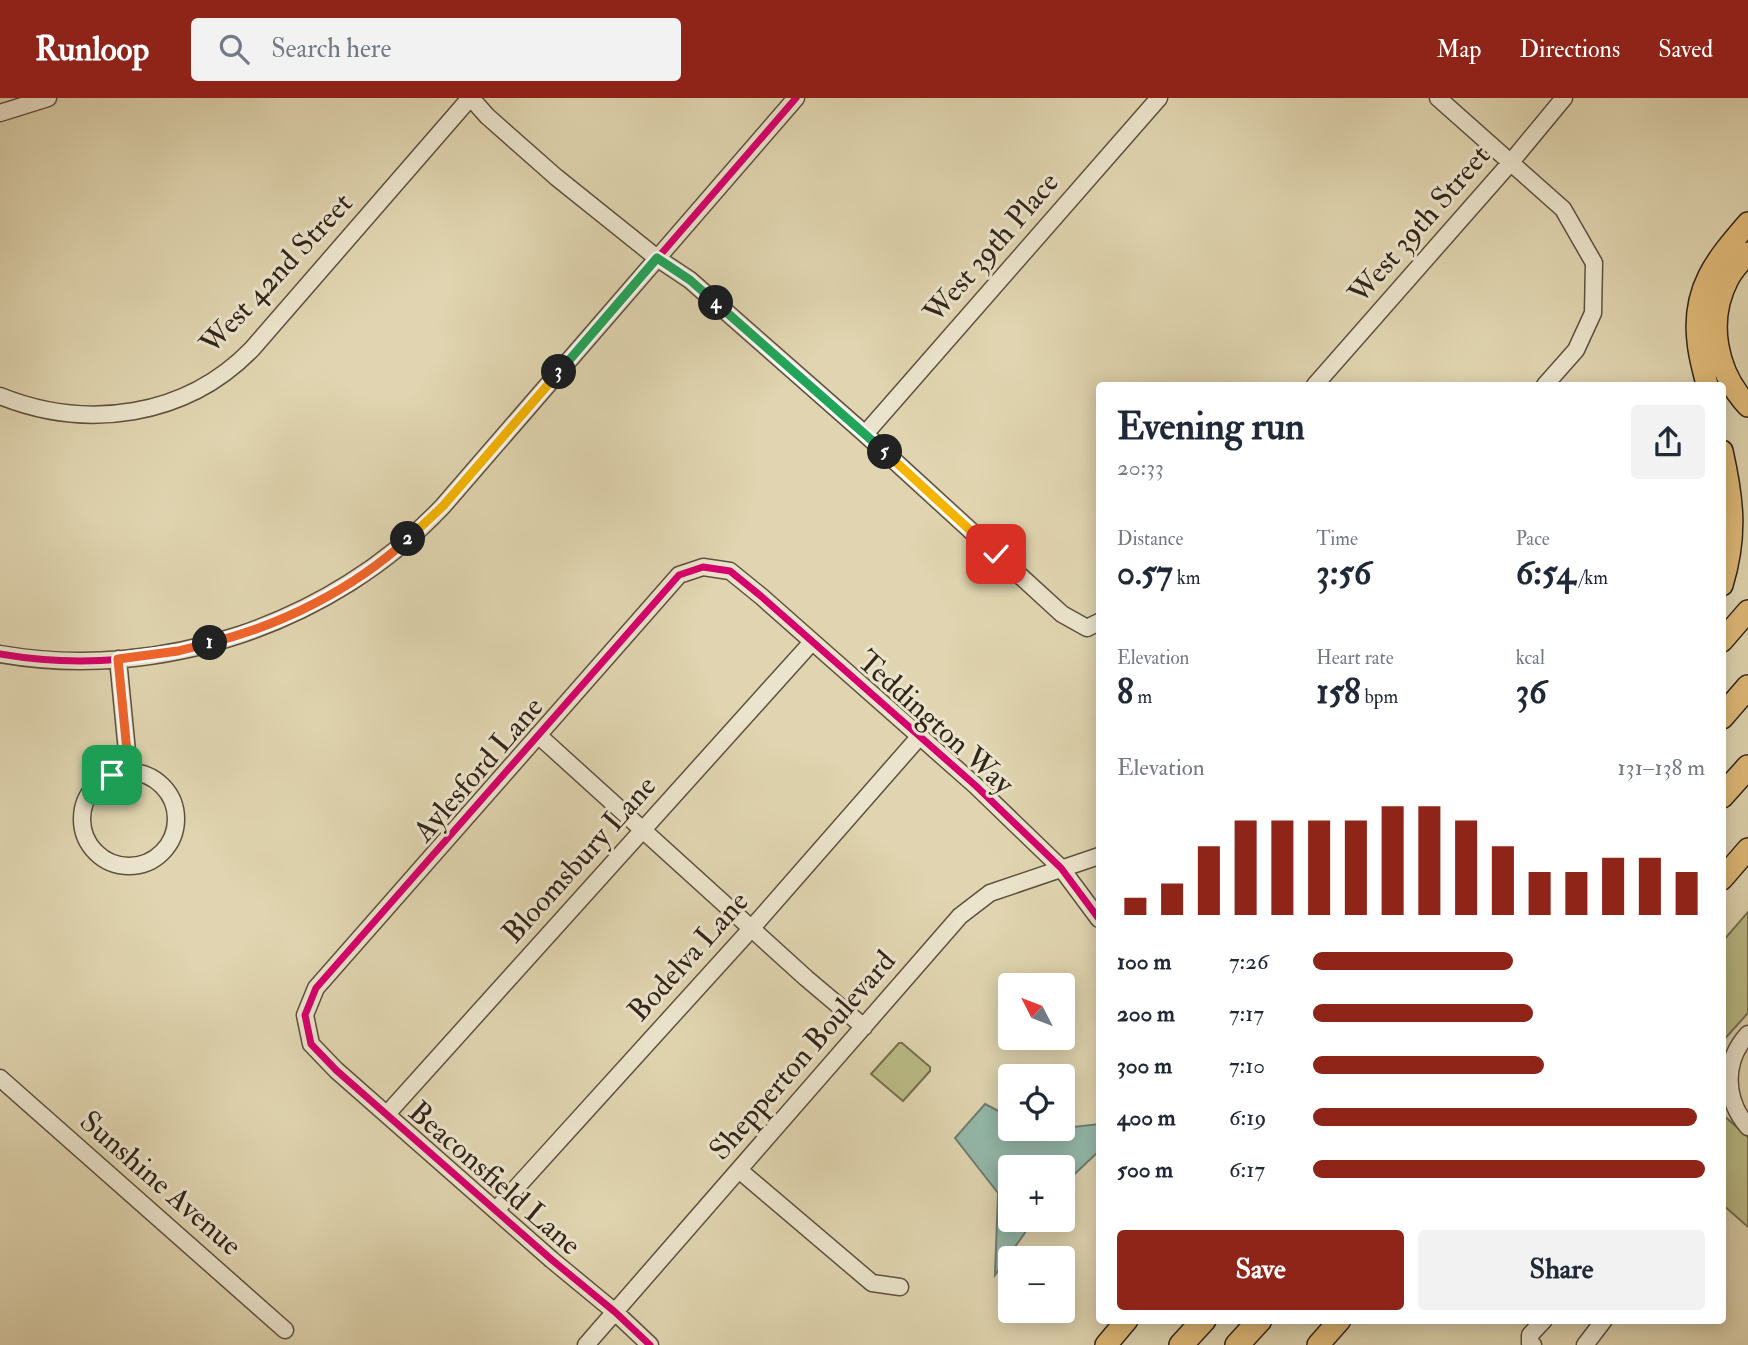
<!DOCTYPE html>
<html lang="en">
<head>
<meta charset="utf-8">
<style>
	:root { --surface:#fff; --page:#f2f2f3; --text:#1f2937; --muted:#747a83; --accent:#8f2418 }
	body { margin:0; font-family:"IM FELL Double Pica",serif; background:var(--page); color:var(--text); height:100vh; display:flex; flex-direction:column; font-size:26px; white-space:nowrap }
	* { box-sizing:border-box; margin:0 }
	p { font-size:23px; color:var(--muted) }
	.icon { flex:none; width:38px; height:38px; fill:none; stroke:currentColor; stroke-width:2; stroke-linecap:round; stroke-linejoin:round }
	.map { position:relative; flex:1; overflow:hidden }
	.details { position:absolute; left:1096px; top:284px; width:630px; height:942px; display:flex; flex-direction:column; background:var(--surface); border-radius:7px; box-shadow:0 4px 18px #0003 }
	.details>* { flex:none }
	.needle { width:46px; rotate:312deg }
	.tools { position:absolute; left:998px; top:875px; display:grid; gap:14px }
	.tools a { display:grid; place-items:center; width:77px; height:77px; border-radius:7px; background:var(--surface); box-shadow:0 4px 18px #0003; font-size:35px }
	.pin { position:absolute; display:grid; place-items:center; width:60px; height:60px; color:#fff; margin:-30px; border-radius:14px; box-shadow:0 4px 10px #0006 }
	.km { position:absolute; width:35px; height:35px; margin:-18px; border-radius:50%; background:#222; color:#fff; font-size:19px; line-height:35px; text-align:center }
	.round { display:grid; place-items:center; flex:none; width:74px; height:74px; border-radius:7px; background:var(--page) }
	.head { display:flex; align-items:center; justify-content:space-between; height:119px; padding:0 21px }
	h1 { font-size:38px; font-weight:700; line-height:52px }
	.figures { display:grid; grid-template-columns:repeat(3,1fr); gap:10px; height:119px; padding:7px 21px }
	.figures div { display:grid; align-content:center }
	.figures b { font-size:35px; font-weight:700 }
	.figures small { font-size:19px; font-weight:400 }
	.figures p { font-size:19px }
	.chart { height:196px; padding:14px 21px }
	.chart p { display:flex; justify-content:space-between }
	.chart svg { width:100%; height:126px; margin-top:7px; stroke:var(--accent); stroke-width:6 }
	.button { display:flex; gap:14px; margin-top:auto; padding:14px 21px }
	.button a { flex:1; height:80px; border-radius:7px; background:var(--accent); color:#fff; font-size:28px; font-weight:700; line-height:80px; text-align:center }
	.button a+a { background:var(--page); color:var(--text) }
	ul { padding:0 21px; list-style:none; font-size:23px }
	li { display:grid; grid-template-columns:112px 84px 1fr; align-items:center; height:52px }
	li i { height:18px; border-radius:9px; background:var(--accent) }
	header { display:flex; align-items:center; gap:42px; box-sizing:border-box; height:98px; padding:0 35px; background:var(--accent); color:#fff }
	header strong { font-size:33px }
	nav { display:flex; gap:38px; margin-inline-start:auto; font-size:24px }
	.search { width:490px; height:63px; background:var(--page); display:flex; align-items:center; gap:18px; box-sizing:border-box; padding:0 24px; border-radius:7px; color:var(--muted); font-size:26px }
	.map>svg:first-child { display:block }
	.green { fill:#babb86; stroke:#767050; stroke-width:2 }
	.water { fill:#94b9ab; stroke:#6d7e71; stroke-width:2 }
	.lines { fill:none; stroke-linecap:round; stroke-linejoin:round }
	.minor-casing { stroke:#5e5140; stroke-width:19 }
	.major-casing { stroke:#32251b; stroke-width:24 }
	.highway-casing { stroke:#32251b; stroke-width:26 }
	.minor { stroke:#ebe4cc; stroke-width:16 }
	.major { stroke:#e0ba78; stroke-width:21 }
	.highway { stroke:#e0ba78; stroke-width:23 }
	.cycleway-casing { stroke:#ebe4cc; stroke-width:11 }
	.cycleway { stroke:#d6006c; stroke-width:7 }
	.split-1-casing { stroke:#fff; stroke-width:14 }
	.split-2-casing { stroke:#fff; stroke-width:14 }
	.split-3-casing { stroke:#fff; stroke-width:14 }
	.split-4-casing { stroke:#fff; stroke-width:14 }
	.split-5-casing { stroke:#fff; stroke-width:14 }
	.split-6-casing { stroke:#fff; stroke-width:14 }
	.split-1 { stroke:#f0652b; stroke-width:9 }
	.split-2 { stroke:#f0652b; stroke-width:9 }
	.split-3 { stroke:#f5b400; stroke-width:9 }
	.split-4 { stroke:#22a559; stroke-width:9 }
	.split-5 { stroke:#22a559; stroke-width:9 }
	.split-6 { stroke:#f5b400; stroke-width:9 }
	.labels { text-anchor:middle; stroke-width:6; stroke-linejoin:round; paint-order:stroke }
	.street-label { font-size:30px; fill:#32251b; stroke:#ebe4cc }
</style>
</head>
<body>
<header>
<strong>Runloop</strong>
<div class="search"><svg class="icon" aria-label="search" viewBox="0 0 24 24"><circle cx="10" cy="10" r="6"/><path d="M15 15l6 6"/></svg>Search here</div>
<nav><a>Map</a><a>Directions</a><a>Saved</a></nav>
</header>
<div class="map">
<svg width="1748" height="1247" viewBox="0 0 1748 1247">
	<rect width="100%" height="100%" fill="#e0d5b0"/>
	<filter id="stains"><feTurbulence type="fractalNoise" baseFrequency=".00286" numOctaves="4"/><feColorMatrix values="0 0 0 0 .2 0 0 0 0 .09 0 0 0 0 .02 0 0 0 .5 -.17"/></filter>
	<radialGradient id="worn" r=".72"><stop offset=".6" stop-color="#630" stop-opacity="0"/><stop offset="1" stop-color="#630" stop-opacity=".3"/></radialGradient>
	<path class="green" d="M1748,814V915L1722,944V844Z
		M899,945H902L930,969V973L903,1003L871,976Z
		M1722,1016L1748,1039V1129L1722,1106Z"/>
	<path class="water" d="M985,1006L1010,1019V1031H1032L1038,1033L1099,1026V1053L1062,1088V1069H1010V1122H1034L995,1177L998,1095L955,1040Z"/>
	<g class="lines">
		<g class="minor-casing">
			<path id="minor" d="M471,0L487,18L556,79L657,160L690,182L865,336L1062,516L1087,530L1099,524
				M1438,0L1563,111L1594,165L1593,215L1576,252L1545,287
				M0,15L48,0
				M1315,287L1511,64L1564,0
				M0,298C87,333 186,319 252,251L470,0
				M865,336L1159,0
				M0,556C160,584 332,526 443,408L796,0
				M118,561L129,674
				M538,637L806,880L864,929
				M82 721a47 47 0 1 1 94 0a47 47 0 1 1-94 0Z
				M1748,936C1723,963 1724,1001 1748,1029
				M0,980L285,1232
				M387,1016L812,544
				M739,1072L872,1185L900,1189
				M496,1112L751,831L920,638
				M586,1247L960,818L990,795L1099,758
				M650,1247L615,1214L552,1162L336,972L311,946L305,917L316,890L679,477L703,469L730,473L762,499L976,688L1061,770L1099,821
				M1533,1247L1530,1245V1237L1544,1222
				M1585,1247L1604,1222"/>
		</g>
		<g class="major-casing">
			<path id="major" d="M1748,155C1741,163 1733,171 1728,181C1706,223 1716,274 1748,308
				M1707,287C1704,273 1699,258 1698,243C1692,191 1716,162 1748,125
				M1722,353C1733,402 1737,438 1722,487
				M1722,543L1748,513
				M1722,781L1748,751
				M1106,1247L1127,1222
				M1318,1247L1340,1222"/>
		</g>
		<g class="highway-casing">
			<path id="highway" d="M1722,619L1748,589
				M1722,698L1748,669
				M1181,1247L1204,1222
				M1237,1247L1260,1222"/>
		</g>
		<use href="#minor" class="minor"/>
		<use href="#major" class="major"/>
		<use href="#highway" class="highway"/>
		<g class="cycleway-casing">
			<path id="cycleway" d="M0,556C160,584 332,526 443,408L796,0
				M650,1247L615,1214L552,1162L336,972L311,946L305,917L316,890L679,477L703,469L730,473L762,499L976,688L1061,770L1099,821"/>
		</g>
		<use href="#cycleway" class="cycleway"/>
	</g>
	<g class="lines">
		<g class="split-1-casing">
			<path id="split-1" d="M112,677L121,674H129L118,561L178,553L210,545"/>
		</g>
		<g class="split-2-casing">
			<path id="split-2" d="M210,545C282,527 353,491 408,441"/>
		</g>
		<g class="split-3-casing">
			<path id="split-3" d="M408,441L443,408L559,274"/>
		</g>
		<g class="split-4-casing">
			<path id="split-4" d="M559,274L657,160L690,182L716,205"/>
		</g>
		<g class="split-5-casing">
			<path id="split-5" d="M716,205L885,354"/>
		</g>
		<g class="split-6-casing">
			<path id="split-6" d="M885,354L996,456"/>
		</g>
		<use href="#split-1" class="split-1"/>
		<use href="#split-2" class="split-2"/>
		<use href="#split-3" class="split-3"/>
		<use href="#split-4" class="split-4"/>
		<use href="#split-5" class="split-5"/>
		<use href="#split-6" class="split-6"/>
	</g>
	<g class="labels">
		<g class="street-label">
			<text transform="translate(1419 126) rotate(-49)" y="10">West 39th Street</text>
			<text transform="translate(991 149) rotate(-49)" y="10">West 39th Place</text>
			<text transform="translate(276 175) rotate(-47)" y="10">West 42nd Street</text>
			<text transform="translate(936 624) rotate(42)" y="10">Teddington Way</text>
			<text transform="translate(478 671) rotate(-49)" y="10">Aylesford Lane</text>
			<text transform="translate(579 761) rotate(-48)" y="10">Bloomsbury Lane</text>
			<text transform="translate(688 858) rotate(-48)" y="10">Bodelva Lane</text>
			<text transform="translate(802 957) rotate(-49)" y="10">Shepperton Boulevard</text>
			<text transform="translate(495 1080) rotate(41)" y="10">Beaconsfield Lane</text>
			<text transform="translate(161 1085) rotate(41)" y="10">Sunshine Avenue</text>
		</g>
	</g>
	<rect width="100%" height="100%" filter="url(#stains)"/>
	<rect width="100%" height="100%" fill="url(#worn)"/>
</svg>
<div class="tools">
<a><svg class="needle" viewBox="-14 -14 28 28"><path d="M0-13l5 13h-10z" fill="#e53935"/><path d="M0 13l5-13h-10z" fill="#747a83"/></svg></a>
<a><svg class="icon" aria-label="locate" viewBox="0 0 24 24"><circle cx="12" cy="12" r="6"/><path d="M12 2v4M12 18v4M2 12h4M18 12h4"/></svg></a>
<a>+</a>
<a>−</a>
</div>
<div class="pin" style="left:112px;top:677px;background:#1e9e55"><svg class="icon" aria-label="arrive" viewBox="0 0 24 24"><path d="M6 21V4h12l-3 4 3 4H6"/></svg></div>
<div class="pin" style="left:996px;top:456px;background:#d93025"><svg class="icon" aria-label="check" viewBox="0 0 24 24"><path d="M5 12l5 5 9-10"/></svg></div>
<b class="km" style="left:210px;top:545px">1</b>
<b class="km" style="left:408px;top:441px">2</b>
<b class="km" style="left:559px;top:274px">3</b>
<b class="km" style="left:716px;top:205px">4</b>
<b class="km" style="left:885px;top:354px">5</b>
<section class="details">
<div class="head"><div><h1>Evening run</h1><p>20:33</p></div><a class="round"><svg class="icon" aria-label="share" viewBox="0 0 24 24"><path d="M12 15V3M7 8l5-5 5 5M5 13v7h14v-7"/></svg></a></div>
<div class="figures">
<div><p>Distance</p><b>0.57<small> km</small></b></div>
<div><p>Time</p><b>3:56</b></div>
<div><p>Pace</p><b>6:54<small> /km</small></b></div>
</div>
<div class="figures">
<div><p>Elevation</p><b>8<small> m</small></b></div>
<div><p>Heart rate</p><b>158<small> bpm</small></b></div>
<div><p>kcal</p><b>36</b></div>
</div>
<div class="chart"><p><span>Elevation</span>131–138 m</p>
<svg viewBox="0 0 160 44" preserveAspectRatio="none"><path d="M5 44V38M15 44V33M25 44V20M35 44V11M45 44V11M55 44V11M65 44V11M75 44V6M85 44V6M95 44V11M105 44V20M115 44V29M125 44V29M135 44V24M145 44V24M155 44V29"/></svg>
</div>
<ul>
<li><b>100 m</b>7:26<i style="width:51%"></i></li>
<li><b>200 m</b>7:17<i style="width:56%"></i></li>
<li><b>300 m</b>7:10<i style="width:59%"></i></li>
<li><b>400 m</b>6:19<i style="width:98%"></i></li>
<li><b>500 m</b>6:17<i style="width:100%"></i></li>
</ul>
<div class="button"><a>Save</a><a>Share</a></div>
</section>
</div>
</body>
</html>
